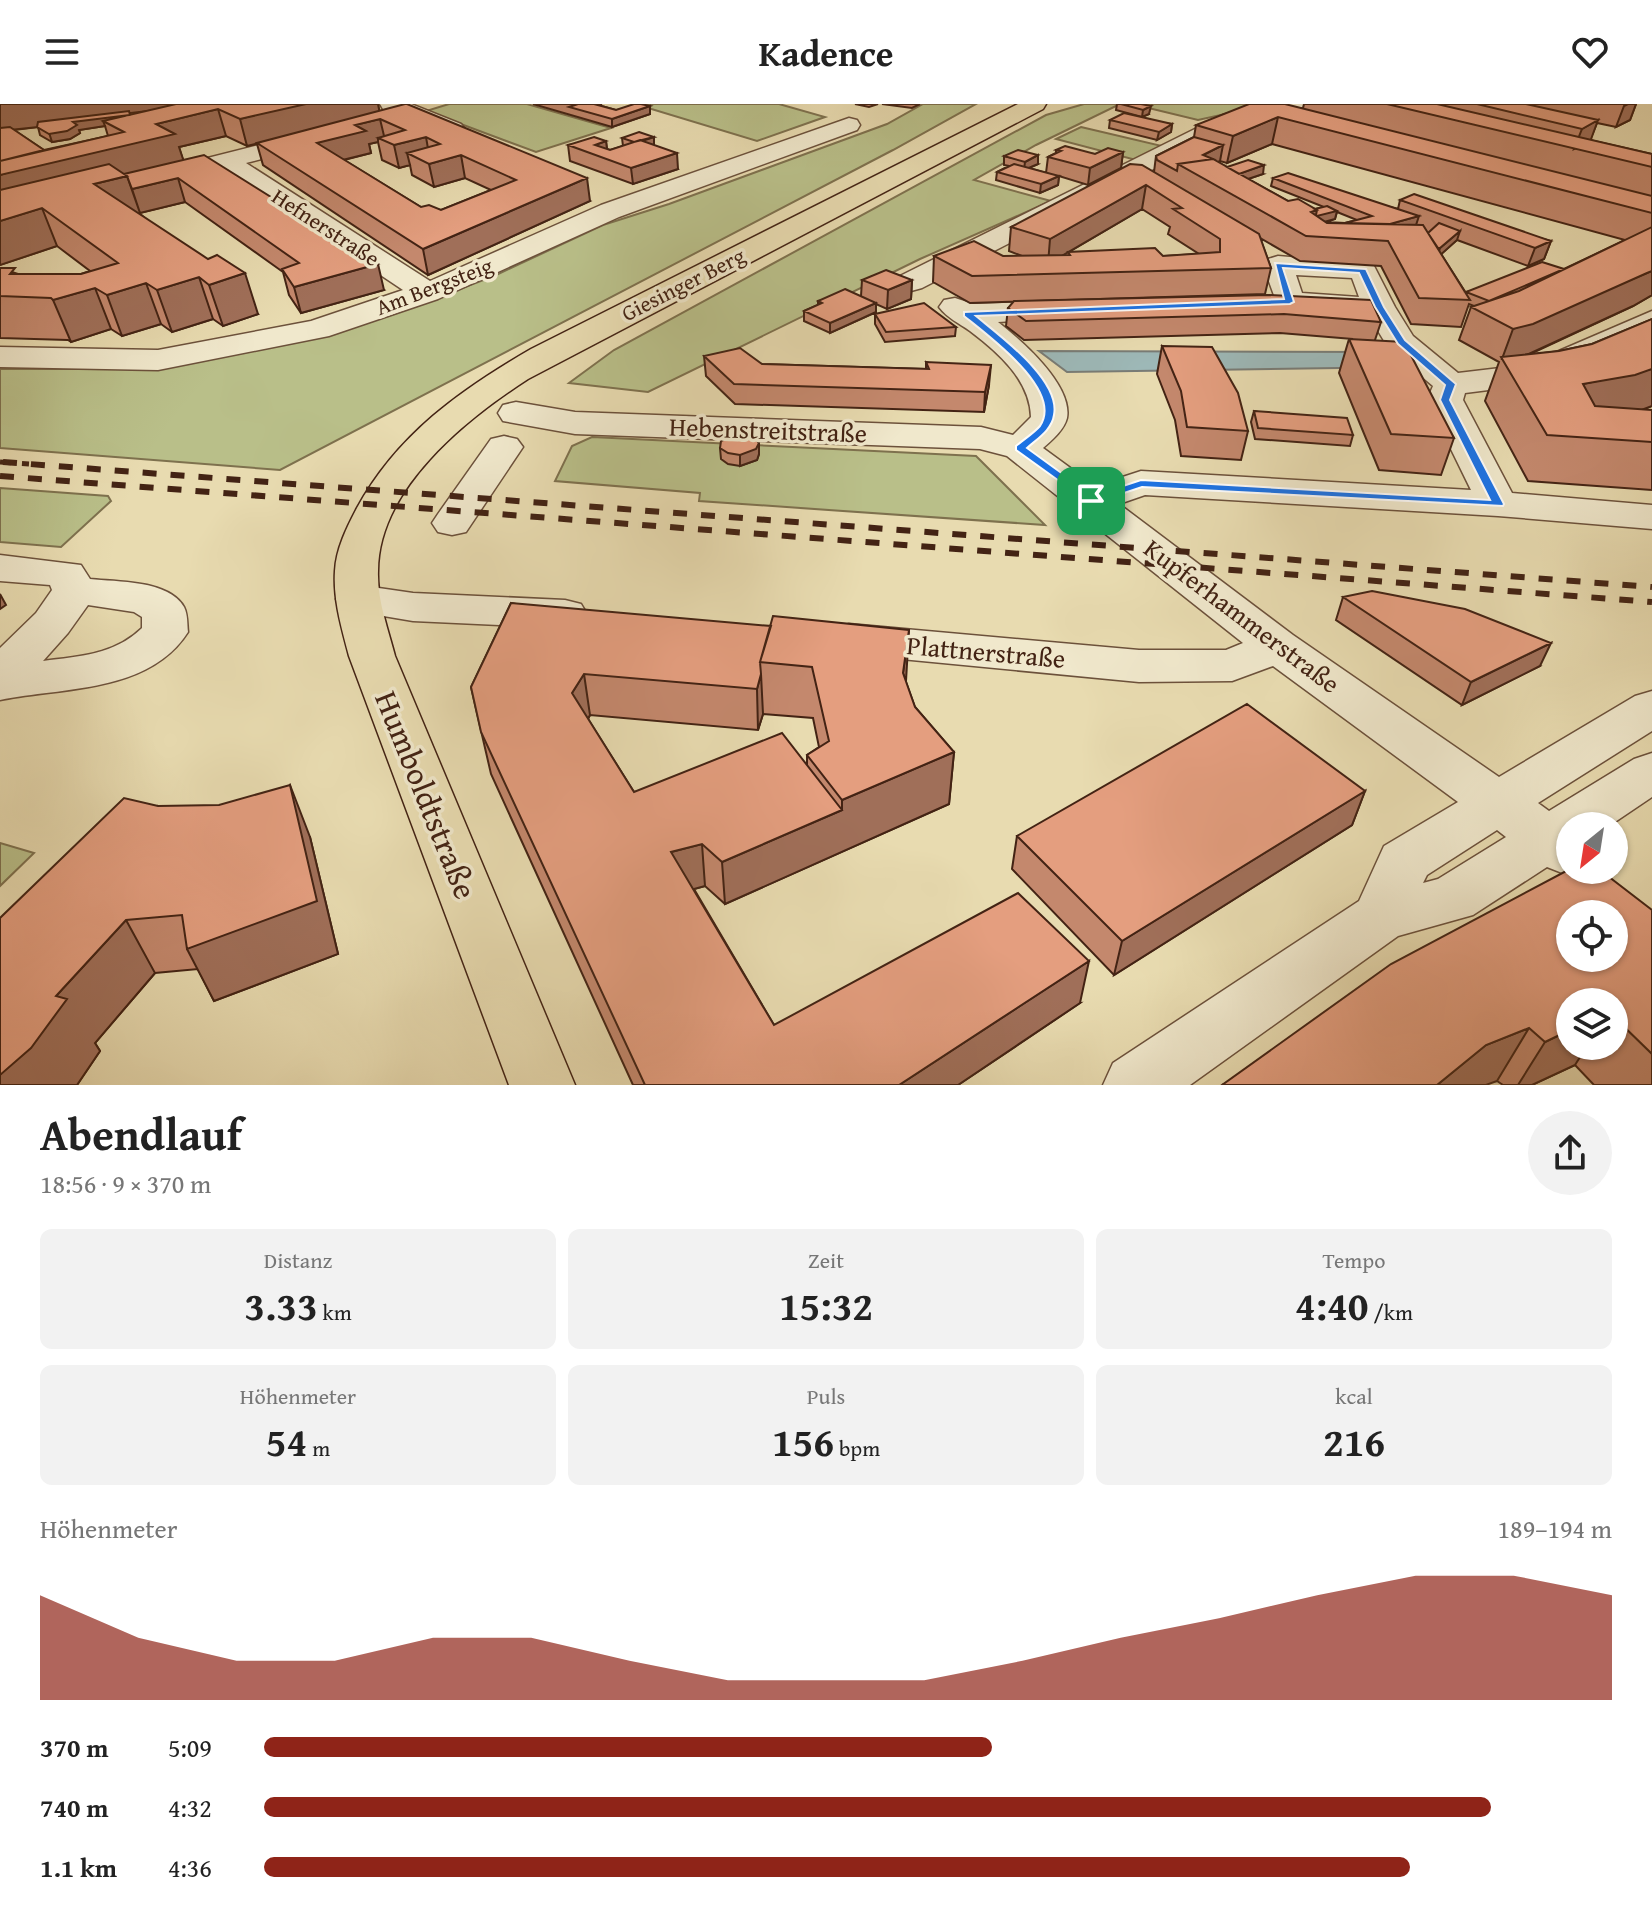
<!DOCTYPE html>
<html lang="de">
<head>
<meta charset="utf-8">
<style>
	:root { --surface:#fff; --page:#f2f2f2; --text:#222; --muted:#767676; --accent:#8f2418 }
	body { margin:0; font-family:"Gentium Book Plus",serif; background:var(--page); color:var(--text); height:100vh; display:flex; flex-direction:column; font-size:30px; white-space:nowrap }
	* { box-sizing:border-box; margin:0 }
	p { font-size:26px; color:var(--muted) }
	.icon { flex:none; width:44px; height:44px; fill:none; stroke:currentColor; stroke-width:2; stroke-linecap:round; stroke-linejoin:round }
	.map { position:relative; height:981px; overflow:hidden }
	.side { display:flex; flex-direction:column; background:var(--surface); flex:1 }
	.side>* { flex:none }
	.needle { width:52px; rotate:210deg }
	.controls { position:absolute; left:1556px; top:708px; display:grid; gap:16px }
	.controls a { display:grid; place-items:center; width:72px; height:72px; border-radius:50%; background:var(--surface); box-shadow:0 2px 6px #0004; font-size:40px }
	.pin { position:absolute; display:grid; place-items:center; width:68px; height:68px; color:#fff; margin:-34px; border-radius:16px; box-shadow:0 4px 12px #0006 }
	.round { display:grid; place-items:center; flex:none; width:84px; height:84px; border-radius:42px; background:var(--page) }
	.summary { display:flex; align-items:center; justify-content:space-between; height:136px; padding:0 40px }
	h1 { font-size:44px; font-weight:800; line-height:60px }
	.figures { display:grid; grid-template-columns:repeat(3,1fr); gap:12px; height:136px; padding:8px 40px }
	.figures div { display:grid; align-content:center; border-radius:12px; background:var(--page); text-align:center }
	.figures b { font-size:40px; font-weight:800 }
	.figures small { font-size:22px; font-weight:400 }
	.figures p { font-size:22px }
	.chart { height:224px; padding:16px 40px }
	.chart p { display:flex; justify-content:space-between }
	.chart svg { width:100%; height:144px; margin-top:8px; fill:var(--accent); opacity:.7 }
	ul { padding:0 40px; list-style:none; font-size:26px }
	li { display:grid; grid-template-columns:128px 96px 1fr; align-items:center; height:60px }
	li i { height:20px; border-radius:10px; background:var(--accent) }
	header { display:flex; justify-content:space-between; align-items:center; height:104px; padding:0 40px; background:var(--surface); font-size:36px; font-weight:800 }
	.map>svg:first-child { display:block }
	.green { fill:#b9bf89; stroke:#7e714e; stroke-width:2 }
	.water { fill:#9db8b7; stroke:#797c76; stroke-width:2 }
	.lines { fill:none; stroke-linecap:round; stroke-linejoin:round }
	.minor-casing { stroke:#6c513b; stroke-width:3 }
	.major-casing { stroke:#432314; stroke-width:3 }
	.minor { fill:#f0e8cc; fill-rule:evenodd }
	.major { fill:#e8dbb0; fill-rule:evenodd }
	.rail-far1 { stroke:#432314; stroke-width:5; stroke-dasharray:11 11; stroke-linecap:butt }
	.rail { stroke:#432314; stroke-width:6; stroke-dasharray:14 14; stroke-linecap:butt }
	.wall { fill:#c4886d; stroke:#432314; stroke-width:2; fill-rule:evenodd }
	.shaded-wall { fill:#a06f59; stroke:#432314; stroke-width:2 }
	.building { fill:#e49e7f; stroke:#432314; stroke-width:2; fill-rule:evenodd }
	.route { fill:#1a73e8; stroke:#fff; stroke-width:2; fill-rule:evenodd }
	.labels { text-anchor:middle; stroke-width:7; stroke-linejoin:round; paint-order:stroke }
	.far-street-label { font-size:22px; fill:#432314; stroke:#f0e8cc }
	.street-label { font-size:26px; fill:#432314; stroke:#f0e8cc }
	.near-street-label { font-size:32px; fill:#432314; stroke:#f0e8cc }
</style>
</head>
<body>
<header><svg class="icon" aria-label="menu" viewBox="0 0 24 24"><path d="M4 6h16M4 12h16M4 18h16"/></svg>Kadence<svg class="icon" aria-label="heart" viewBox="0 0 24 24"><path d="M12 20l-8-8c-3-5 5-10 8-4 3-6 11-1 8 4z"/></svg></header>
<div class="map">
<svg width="1652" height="981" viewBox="0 0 1652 981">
	<rect width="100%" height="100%" fill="#e8dbb0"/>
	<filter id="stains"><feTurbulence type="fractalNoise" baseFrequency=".0025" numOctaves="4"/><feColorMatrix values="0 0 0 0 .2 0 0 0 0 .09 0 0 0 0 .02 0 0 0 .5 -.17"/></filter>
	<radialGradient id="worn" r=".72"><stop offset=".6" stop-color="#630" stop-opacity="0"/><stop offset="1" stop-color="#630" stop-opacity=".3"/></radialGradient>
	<path class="green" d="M449,0H527L611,24L536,48L426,7Z
		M635,0H779L825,13L757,37Z
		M923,0H976L893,46L280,366L0,344V265H141L396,209L494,172L603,121L669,100L887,20Z
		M1084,0H1120L1036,41L974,76L1051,97L920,155L648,288L569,279L614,246L1046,11Z
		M1132,0H1271L1198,16Z
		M1081,23L1162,42L1136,56L1056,35Z
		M592,333L976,352L1045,421L699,397L700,389L555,377L572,342Z
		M0,384L108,392L111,397L61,443L0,438Z
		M0,739L34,749L0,782Z"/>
	<path class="water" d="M1039,247L1386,248L1406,263L1067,268Z"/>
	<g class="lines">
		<g class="minor-casing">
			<path id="minor" d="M380,0H411L461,20L465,25L461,30H445L383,5Z
				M1261,0H1313L1310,5L1239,21L922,184L911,187L900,184L896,178L900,172L1223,11Z
				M849,14L857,16L860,21L857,26L619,113L438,195L329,232L158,266L0,263V243L158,246L311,217L403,186L222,65L157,82L148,79L144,74L148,69L319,26L327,28L331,33L327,38L246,59L430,177L601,101Z
				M1278,152L1373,160L1395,203L1413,232L1458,269L1517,262L1538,256L1652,207V229L1562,270L1520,282L1465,289L1463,296L1512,389L1652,401V425L1498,412L1145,391L1119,400L1293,531L1499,673L1635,592L1652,587V627L1538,699L1549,707L1634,655L1652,649V693L1609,722H1570V766H1588L1570,772L1547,763L1473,811L1398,832L1190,981H1103L1113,959L1359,797L1384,742L1458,698L1273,562L1232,577L1139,578L849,550L833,545L826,535L833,525L849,520L1139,546H1226L1243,539L1007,352L980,345L575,330L503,317L498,309L503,301L516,298L575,308L981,323L1013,331L1031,313C1030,276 998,248 970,227C959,219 947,214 939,203L944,196L955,194L973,200L1069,197L1080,199L1085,206L1080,213L998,218C1021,236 1073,281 1067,314C1064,326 1052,336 1043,344L1095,382L1141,367L1471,386L1427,296L1433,282L1389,245L1369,212L1279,205L1263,161L1268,155ZM1296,171L1352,174L1359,193L1302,189ZM1497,726L1506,733L1438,775L1423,779L1427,771Z
				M504,332L517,335L523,343L466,428L452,431L438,428L432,419L438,410L491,335Z
				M0,451L81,461L90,475C117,478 169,476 184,503C188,511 187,520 188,528C149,589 64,583 0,596V544L36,509L52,486L50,481L0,477ZM88,501L134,508L142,513V524C114,551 80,552 43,557L68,529Z
				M358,481L413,489L565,496L581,500L587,510L581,520L565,524L413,517L342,505L336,495L342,485Z"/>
		</g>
		<g class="major-casing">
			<path id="major" d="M1018,0H1046L1043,5L528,275C466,315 378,385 378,467C377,496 388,525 395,552L575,981H509L349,552C342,525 333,496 335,467C336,445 347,423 357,404C397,331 460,286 531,245Z"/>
		</g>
		<use href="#minor" class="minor"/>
		<use href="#major" class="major"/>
		<path class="rail-far1" d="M0,358L29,360"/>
		<path class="rail" d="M3,358L1652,483
			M0,372L1652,498"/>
	</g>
	<path class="wall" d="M0,0H378L379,7L590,97L428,171L263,61L257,40L247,42L226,32L179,43L183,56L384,186L301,209L289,191L283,168L185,98L139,109L258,210L223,222L213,215L172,228L161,220L122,232L111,225L71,238L68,236L0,234V164L18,170H81L90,167L57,142L0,161ZM105,22L108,32L44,46L14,26L38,23L40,31L52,38L70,35L80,29L79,26ZM378,38L382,56L399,64L410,61L412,71L434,83L465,74L491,86L441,106L421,103L344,56L371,49L369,40Z
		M533,0H602L598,1L616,6L650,2V10L612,23Z
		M855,0H878L869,3Z
		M882,0H920L912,4Z
		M1117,0H1141L1149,10L1142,13L1116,6Z
		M1304,0H1636L1630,16L1616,23L1597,19L1590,36L1652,50V191L1633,202L1528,251L1559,247L1592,240L1652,215V302L1642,306H1652V386L1528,377L1485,297L1499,258L1459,236L1471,203L1474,202L1469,200L1461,223L1411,220L1381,162L1300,157L1260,134L1271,164L1265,190L970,199L933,178L934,152H1022L1009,147L1011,123L1154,68L1156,52L1194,33L1196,21L1303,4ZM1272,40L1625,136L1564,165L1466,188V189L1441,150L1457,136L1528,162L1544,155L1551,137L1400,96L1398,105L1273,74L1271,82L1324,103L1315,105L1288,97L1248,75L1263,70L1227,63L1218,58L1220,57L1227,59ZM1142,105L1170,123L1168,130L1199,150L1163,152L1069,148ZM1337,108L1357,116L1345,119L1326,118L1335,115Z
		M1110,16L1172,20L1171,28L1157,36L1109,24Z
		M654,33V41L678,65L633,80L570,57L568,41L606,37L607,45L610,46L623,42L622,34Z
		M1056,46L1095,50L1123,48L1121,64L1088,81L1059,72L1058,81L1040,89L996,76L997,68L1009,62L1004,61V52L1038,60L1029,64L1046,69L1048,53L1056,49Z
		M862,176H912L911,195L887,205L876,200V208L830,229L804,217V207L818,201V197L861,192Z
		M1269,191L1381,218L1375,236L1454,334L1441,371L1379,366L1339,269L1349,235H1353L1280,229L1024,236L1006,222L1008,204Z
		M875,210L956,223L955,232L885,238L875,220Z
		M1162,242L1248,327L1241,356L1181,352L1175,316L1157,270Z
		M704,252L762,260L926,265V258L989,281L984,308L735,300L706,272Z
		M1254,307L1353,331L1350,342L1255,335L1251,318Z
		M759,339V350L757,356L740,362L728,360L721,355L720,344Z
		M1343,493L1540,562L1462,601L1336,516Z
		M511,499L906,578L915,603L954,648L949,700L725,800L705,782L694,785L774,921L1080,899L958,981H633L491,670L471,583ZM763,610L813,614L819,643L807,651V661L634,688L588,615L590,611L758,626Z
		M1365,687L1352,721L1114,871L1012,765L1017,732Z
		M158,702L310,733L338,850L214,897L198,865L155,869L95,939L100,947L77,981Z
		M1652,806V981H1594L1575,961L1532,981H1503L1497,977L1222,981ZM1614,898V942H1570Z"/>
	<path class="shaded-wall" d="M0,0H207L130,9L132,15L103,17L105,22L79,26L80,29L70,35L52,38L47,22L0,27Z
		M293,0H378L380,10L247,42L240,15Z
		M1628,0H1636L1630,16L1616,23L1624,2Z
		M650,2V10L612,23V15Z
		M1151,2L1149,10L1142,13L1143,6Z
		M218,5L226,32L179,43L184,58L0,103V71L156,20Z
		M1278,13L1272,40L1227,59L1233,32Z
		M380,15L385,36L378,34V38L369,40L371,49L322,61L317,39L355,21Z
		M1598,16L1590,38L1574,45L1582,25Z
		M1172,20L1171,28L1157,36L1159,28Z
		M426,33L430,56L407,49L410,61L399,64L394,41Z
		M654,33V41L636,39Z
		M606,37L608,53L595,41Z
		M1223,41L1220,57L1214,60L1203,51Z
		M1123,48L1121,64L1088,81L1090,64Z
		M677,49L678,65L633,80L631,64Z
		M461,51L465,74L434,83L429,60Z
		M1038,51V60L1024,66L1025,58Z
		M1264,61L1263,70L1236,79L1238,70Z
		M127,72L140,109L108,118L94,80Z
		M1059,72L1058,81L1040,89L1041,80Z
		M178,74L185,98L140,109L132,85Z
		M587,74L590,97L428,171L423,145Z
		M1146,81L1142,105L1048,160L1050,135Z
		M42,104L57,142L0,161V117Z
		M1317,106L1337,107L1335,115L1313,121L1311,108Z
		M1419,112L1416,121L1348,131Z
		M1460,127L1457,136L1437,154L1440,144Z
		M1551,137L1544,155L1528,162L1535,144Z
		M378,160L384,186L301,209L294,183Z
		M1652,167V191L1633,202L1520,254L1502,255L1513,225Z
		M245,169L258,210L223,222L209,181Z
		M199,173L213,215L172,228L157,186Z
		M912,176L911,195L887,205L888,186Z
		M146,179L161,220L122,232L107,191Z
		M95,184L111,225L71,238L53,196Z
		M876,199V208L830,229V219Z
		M991,261L989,281L984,308L985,288Z
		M1652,265V302L1615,316L1564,325L1583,280Z
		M759,339V350L757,356L740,362V351Z
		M0,490L6,501L0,505Z
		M909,526L906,577L903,569Z
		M1551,539L1540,562L1462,601L1471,578Z
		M584,570L590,611L579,630L572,589Z
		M761,570L763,610L758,626L757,585Z
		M954,648L949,700L725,800L722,758L842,706V696Z
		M290,681L310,733L338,850L214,897L187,845Z
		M1365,687L1352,721L1114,871L1122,837Z
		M702,740L705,782L676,790L671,748Z
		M126,816L155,869L95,939L100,947L77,981H0V971L56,892Z
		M1089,857L1080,899L958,981H899Z
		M1529,924L1497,977L1486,981H1437L1486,941Z
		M1570,926V942H1587L1575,961L1532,981H1518L1545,938Z"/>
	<path class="building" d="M176,0H306L240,15L218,5L156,20L175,30L0,71V57L124,28L103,17Z
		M405,0H407L587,74L423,145L257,39ZM380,15L405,26L378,34L394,41L426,33L440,40L407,49L429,60L461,51L516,76L441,106L429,101L421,103L317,39L366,27L355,21Z
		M578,0H594L616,6L634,0H641L650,2L612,15L569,3Z
		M1121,0H1141L1151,2L1143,6Z
		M1249,0H1285L1652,92V109L1278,13L1233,32L1196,21Z
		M1387,0H1437L1652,50V63Z
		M1477,0H1526L1598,16L1582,25Z
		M129,7L130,11L73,18L77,21L67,27L49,30L37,23L38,18Z
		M1124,9L1172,20L1159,28L1110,16Z
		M10,23L44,46L0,57V24Z
		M639,28L654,33L634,38L622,34Z
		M594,33L606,37L595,41L610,46L640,36L677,49L631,64L568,41Z
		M1194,33L1223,41L1203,51L1213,55L1178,60L1177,67L1157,56L1156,52Z
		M1065,42L1095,50L1108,44L1123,48L1090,64L1048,53L1061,47L1056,46Z
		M1018,46L1038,51L1025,58L1004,52Z
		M204,51L378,160L294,183L282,165L299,159L178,74L132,85L127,72L124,70Z
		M1213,55L1288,97L1298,95L1317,106L1311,108L1327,119L1423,121L1470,196L1419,194L1388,137L1306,132L1178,60Z
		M1248,56L1264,61L1239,70L1227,63Z
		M109,60L127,72L94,80L208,155L217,151L245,169L209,181L199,173L157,186L146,179L107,191L95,184L53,196L51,194L0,192V164H15L10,170H81L118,159L42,104L0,117V86Z
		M1014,60L1059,72L1041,80L997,68Z
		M1130,60L1142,61L1259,130L1271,164L972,172L934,152L974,137L1003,152L1070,151L1068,148L1155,144L1163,152L1220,148V135L1173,105L1182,104L1146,81L1050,135L1011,123Z
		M1288,69L1419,112L1390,120L1345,119L1372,112L1273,74Z
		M1414,90L1551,137L1535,144L1400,96Z
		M1327,102L1337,107L1317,112L1316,111L1317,106L1315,105Z
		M1439,119L1460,127L1440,144H1438L1428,129Z
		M1652,123V167L1647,169L1533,220L1513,225L1471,203L1519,187Z
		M1542,158L1564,165L1489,197L1466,188Z
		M886,166L912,176L888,186L862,176Z
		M845,185L876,199L830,219L804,207L822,199L818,197Z
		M1269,191L1371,196L1381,218L1284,210L1026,217L1008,204L1014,197Z
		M924,199L956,223L886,228L875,210Z
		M1652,215V265L1635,271L1583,280L1595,302L1652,306V338L1547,331L1501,253L1559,247L1592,240Z
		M1349,235L1404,238L1454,334L1391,330Z
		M1162,242L1212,243L1238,289L1248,327L1187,323L1181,287Z
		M740,244L762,260L929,265L926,258L991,261L985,288L734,280L704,252Z
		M1254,307L1347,314L1353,331L1258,324Z
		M735,331L754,333L759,339L756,345L740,351L728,349L720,344L721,337Z
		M1372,487L1465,505L1551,539L1471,578L1343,493Z
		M511,499L771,522L760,558L761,570L757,585L584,570L572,589L634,688L782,629L842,706L722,758L702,740L671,748L774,921L1018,789L1089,857L899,981H645L481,628L471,583Z
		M773,512L909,526L903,569L915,603L954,648L842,696L807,651L829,637L812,563L760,558Z
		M1247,600L1365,687L1122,837L1017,732Z
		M290,681L317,797L187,845L182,811L126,816L56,892L67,895L31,944L0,971V814L124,694L158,702L219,701Z
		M1570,765V766H1600L1652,806V950L1614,913V898H1570V926L1545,938L1529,924L1486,941L1437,981H1222L1391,860ZM1570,810H1614V854H1570Z"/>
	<path class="route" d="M1275,159L1366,165L1384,203L1405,236L1456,280L1450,296L1504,400L1503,402L1142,383L1091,400L1016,346V342C1023,336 1034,329 1040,322C1064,286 987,231 964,212V208L1284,195ZM1283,164L1359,169L1375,203L1398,240L1445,281L1440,296L1490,396L1141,376L1093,392L1027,344C1037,335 1052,326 1054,311C1061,276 1000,232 976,212L1290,200L1294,198Z"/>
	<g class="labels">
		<g class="far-street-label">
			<text transform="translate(326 123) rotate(33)" y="8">Hefnerstraße</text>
			<text transform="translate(683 180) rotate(-27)" y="8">Giesinger Berg</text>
			<text transform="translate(434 182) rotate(-21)" y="8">Am Bergsteig</text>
		</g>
		<g class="street-label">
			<text transform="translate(768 326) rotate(2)" y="9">Hebenstreitstraße</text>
			<text transform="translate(1242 512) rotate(37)" y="9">Kupferhammerstraße</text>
			<text transform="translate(986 548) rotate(5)" y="9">Plattnerstraße</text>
		</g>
		<g class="near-street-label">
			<text transform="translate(426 691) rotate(68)" y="11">Humboldtstraße</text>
		</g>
	</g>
	<rect width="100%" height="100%" filter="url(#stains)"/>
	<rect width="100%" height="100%" fill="url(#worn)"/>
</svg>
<div class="controls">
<a><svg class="needle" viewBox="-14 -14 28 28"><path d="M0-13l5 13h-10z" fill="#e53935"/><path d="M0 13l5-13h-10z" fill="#767676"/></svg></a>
<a><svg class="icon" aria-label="locate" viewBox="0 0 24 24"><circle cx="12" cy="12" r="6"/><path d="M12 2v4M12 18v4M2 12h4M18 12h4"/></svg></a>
<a><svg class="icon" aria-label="layers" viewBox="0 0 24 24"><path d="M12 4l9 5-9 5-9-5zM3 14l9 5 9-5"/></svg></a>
</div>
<div class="pin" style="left:1091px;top:397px;background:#1e9e55"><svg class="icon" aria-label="arrive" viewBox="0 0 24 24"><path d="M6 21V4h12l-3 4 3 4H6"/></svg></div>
</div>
<section class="side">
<div class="summary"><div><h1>Abendlauf</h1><p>18:56 · 9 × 370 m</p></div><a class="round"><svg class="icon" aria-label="share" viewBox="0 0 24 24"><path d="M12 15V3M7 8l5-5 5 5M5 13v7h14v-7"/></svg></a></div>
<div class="figures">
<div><p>Distanz</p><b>3.33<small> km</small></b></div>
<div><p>Zeit</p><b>15:32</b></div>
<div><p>Tempo</p><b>4:40<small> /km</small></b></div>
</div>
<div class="figures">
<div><p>Höhenmeter</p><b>54<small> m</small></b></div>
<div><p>Puls</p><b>156<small> bpm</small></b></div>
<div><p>kcal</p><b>216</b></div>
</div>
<div class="chart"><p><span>Höhenmeter</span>189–194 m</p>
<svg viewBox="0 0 160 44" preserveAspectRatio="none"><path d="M0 44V12L10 25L20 32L30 32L40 25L50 25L60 32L70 38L80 38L90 38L100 32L110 25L120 19L130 12L140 6L150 6L160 12V44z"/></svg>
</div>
<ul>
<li><b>370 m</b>5:09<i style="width:54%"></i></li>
<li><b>740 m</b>4:32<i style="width:91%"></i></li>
<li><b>1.1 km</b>4:36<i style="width:85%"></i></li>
</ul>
</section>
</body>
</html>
